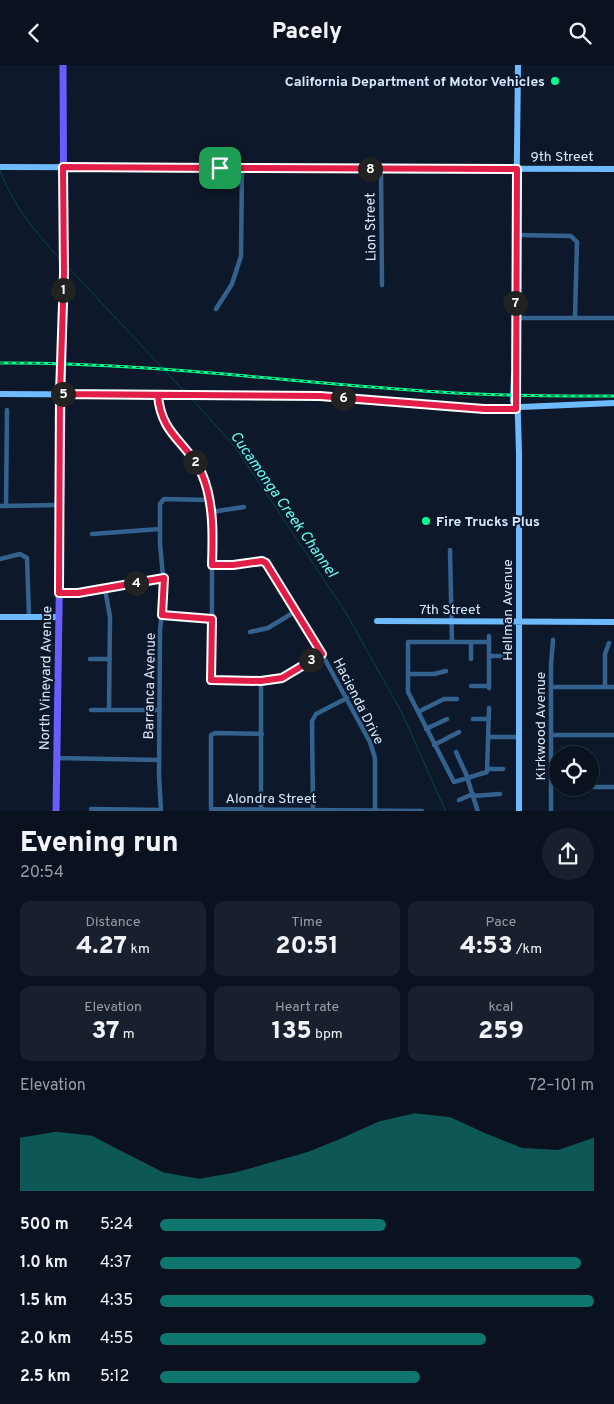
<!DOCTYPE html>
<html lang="en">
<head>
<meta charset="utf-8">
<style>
	:root { --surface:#0a1220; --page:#18202d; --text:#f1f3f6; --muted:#999ea5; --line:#2a323e; --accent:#0f766e }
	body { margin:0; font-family:Overpass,sans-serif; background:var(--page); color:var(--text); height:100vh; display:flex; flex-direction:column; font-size:19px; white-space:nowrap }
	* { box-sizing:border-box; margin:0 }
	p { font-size:16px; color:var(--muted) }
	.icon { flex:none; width:28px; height:28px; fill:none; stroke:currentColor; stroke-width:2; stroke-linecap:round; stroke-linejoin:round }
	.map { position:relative; height:746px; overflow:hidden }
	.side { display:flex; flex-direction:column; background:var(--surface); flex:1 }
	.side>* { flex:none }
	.controls { position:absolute; left:549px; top:681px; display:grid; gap:10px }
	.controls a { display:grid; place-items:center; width:50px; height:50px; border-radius:50%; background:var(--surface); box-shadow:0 1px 4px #0004,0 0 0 1px var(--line); font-size:25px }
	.pin { position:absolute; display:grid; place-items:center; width:42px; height:42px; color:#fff; margin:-21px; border-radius:10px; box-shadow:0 2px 8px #0006 }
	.km { position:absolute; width:25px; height:25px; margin:-12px; border-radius:50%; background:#222; color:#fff; font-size:14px; line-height:25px; text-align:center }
	.round { display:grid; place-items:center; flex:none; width:52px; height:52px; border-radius:26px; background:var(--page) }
	.overview { display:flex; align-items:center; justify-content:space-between; height:85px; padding:0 20px }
	h1 { font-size:28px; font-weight:800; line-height:38px }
	.metrics { display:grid; grid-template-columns:repeat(3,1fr); gap:8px; height:85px; padding:5px 20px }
	.metrics div { display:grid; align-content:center; border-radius:10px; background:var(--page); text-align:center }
	.metrics b { font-size:25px; font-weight:800 }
	.metrics small { font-size:14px; font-weight:400 }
	.metrics p { font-size:14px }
	.chart { height:140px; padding:10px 20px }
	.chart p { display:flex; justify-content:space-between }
	.chart svg { width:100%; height:90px; margin-top:5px; fill:var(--accent); opacity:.7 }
	ul { padding:0 20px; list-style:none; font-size:16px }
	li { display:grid; grid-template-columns:80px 60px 1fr; align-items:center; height:38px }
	li i { height:12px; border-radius:6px; background:var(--accent) }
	header { display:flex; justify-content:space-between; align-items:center; height:65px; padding:0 20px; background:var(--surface); font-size:22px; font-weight:800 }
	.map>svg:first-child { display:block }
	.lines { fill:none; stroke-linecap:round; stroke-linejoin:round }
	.stream { stroke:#05454b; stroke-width:1 }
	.street { stroke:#34628e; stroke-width:4.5 }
	.secondary { stroke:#6dbaff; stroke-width:6 }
	.primary { stroke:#6a5dff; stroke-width:7 }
	.rail-casing { stroke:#02ff8d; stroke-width:3 }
	.rail { stroke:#0d182a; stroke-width:1; stroke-dasharray:4; stroke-linecap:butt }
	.route-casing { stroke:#fff; stroke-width:10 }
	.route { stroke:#e11d48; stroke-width:6 }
	.poi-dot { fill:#02ff8d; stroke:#0d182a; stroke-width:2 }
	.labels { text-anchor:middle; stroke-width:4; stroke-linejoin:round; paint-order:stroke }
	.poi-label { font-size:14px; font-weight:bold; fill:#d6e8ff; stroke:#0d182a; text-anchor:end }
	.street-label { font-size:14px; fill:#d6e8ff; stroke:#0d182a }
	.water-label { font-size:15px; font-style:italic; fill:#64fff2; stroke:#0d182a }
</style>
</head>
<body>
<header><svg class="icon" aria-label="back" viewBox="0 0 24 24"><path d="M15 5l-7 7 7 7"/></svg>Pacely<svg class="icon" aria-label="search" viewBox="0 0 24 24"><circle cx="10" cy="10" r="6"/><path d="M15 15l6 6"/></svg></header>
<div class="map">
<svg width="614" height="747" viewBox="0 0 614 747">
	<rect width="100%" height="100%" fill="#0d182a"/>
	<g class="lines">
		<path class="stream" d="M0,106C15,143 34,165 60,194
			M68,202L185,327
			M191,333L235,382L345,546L402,648L446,747"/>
		<path class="street" d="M381,104L382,220
			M517,170L571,171L577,177L575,252
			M216,244L232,219L241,191L242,103
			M515,253H614
			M158,330C161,373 193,380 203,412C213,445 212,478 212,511C212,546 212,580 211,615L261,616L282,613L322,589
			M0,441L59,440
			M6,441L7,345
			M211,447L244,442
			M92,469L160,464
			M450,485L452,577
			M0,494L20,489L27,493L29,552
			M212,500H233L263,495L266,498L322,589L370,677L375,693V746
			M105,524L110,552L109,645
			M59,529L78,528L164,513
			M162,550L212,554
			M250,567L268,563L296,546
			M471,577V594
			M489,591H502
			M90,594H110
			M408,609H434L446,606
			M471,621H489
			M552,622H614
			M605,622V589L609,578
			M489,623V571
			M489,643L487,707L454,717L408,627V577H489
			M91,645H160
			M418,647L444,634H457
			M473,654H489
			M426,664L447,654
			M262,669L215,668L211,670V744L422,746
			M551,670H614
			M489,672H520
			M434,680L459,667
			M456,687L466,709L478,747
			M56,693L159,695
			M488,704H503
			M590,722H614
			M473,731L500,729
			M459,735L473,729
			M91,744L161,745
			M261,744V616
			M313,745L312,656L316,649L347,633
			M161,747L159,710L160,566L164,524L160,478V439L164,434L209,435
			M551,747V600L553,575"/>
		<path class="secondary" d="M518,0L515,253L519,388V747
			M0,102L614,104
			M514,311L513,336L516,343
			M0,329L320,331L511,345L521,342L614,338
			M0,552H59
			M377,556L614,557"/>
		<path class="primary" d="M56,747L64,209L63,0"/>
		<g class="rail-casing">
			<path id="rail" d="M0,298C148,297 293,318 440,327C498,331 556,331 614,331"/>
		</g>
		<use href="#rail" class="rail"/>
	</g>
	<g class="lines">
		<g class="route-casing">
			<path id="route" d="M220,103L63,102L64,208L60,329L158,330C161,371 188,377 202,409C214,437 213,471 212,500H233L262,496L266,498L322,589L282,613L261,616L211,615L212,554L162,550L164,513L78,528H59L60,329L320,331L484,344H516L517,104L220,103"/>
		</g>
		<use href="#route" class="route"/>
	</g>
	<g class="poi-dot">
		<circle cx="555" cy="16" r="5"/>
		<circle cx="426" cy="456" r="5"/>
	</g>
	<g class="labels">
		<g class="poi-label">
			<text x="545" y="21">California Department of Motor Vehicles</text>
			<text x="436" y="461" text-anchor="start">Fire Trucks Plus</text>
		</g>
		<g class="street-label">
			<text x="562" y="96">9th Street</text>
			<text transform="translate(370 162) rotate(-91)" y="5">Lion Street</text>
			<text x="450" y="549">7th Street</text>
			<text transform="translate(507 545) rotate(-90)" y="5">Hellman Avenue</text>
			<text transform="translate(45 613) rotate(-89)" y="5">North Vineyard Avenue</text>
			<text transform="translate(149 621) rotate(-89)" y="5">Barranca Avenue</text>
			<text transform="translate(359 636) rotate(63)" y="5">Hacienda Drive</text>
			<text transform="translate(540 661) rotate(-90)" y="5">Kirkwood Avenue</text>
			<text x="271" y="738">Alondra Street</text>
		</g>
		<g class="water-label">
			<text transform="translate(284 439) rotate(55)" y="5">Cucamonga Creek Channel</text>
		</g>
	</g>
</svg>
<div class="controls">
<a><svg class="icon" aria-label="locate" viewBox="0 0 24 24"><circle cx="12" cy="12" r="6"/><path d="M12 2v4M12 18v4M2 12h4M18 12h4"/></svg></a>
</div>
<div class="pin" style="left:220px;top:103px;background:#1e9e55"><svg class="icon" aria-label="arrive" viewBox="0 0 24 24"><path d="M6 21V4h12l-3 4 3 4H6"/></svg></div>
<b class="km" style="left:63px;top:225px">1</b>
<b class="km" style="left:195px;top:397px">2</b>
<b class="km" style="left:311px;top:595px">3</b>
<b class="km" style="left:136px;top:518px">4</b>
<b class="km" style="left:63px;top:329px">5</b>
<b class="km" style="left:343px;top:333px">6</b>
<b class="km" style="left:515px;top:238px">7</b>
<b class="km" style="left:370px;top:104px">8</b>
</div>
<section class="side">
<div class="overview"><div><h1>Evening run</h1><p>20:54</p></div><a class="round"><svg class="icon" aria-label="share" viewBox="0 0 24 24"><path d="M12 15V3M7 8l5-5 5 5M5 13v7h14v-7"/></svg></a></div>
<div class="metrics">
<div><p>Distance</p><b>4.27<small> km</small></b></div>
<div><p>Time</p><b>20:51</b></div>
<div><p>Pace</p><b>4:53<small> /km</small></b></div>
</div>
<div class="metrics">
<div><p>Elevation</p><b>37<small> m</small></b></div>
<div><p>Heart rate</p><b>135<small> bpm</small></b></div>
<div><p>kcal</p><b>259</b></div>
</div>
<div class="chart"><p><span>Elevation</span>72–101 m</p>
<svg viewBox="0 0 160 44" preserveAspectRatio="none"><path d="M0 44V18L10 15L20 17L30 26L40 35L50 38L60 35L70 30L80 25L90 18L100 10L110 6L120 8L130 16L140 23L150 24L160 18V44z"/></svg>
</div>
<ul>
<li><b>500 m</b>5:24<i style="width:52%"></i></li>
<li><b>1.0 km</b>4:37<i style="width:97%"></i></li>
<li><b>1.5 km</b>4:35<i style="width:100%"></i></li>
<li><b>2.0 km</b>4:55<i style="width:75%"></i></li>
<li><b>2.5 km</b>5:12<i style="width:60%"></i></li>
</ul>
</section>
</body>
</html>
